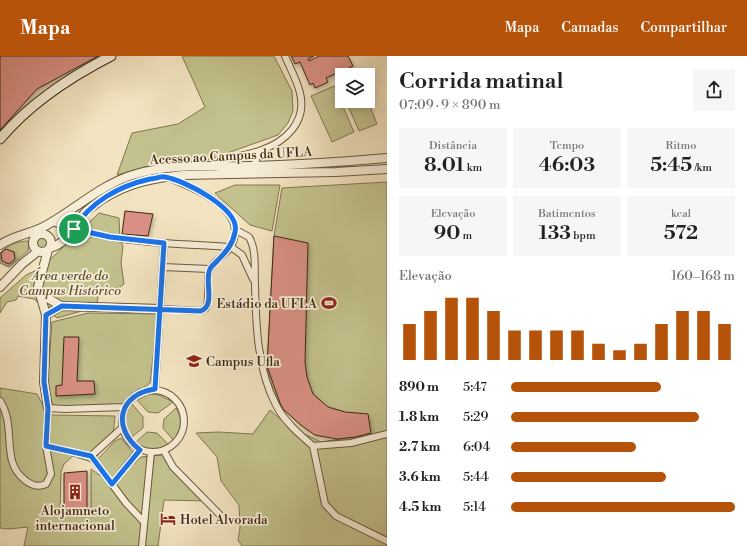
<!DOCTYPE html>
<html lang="pt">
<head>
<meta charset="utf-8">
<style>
	:root { --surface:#fff; --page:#f6f6f6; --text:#222; --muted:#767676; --accent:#b45309 }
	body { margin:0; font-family:"Libre Bodoni",serif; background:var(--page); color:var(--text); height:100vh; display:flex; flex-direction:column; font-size:15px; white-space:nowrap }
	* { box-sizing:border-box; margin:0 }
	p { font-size:13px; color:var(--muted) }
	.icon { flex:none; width:22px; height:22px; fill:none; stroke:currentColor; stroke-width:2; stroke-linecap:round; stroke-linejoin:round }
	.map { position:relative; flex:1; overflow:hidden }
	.panel { display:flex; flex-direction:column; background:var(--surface); width:360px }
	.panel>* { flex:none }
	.fabs { position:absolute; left:335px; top:12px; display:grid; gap:8px }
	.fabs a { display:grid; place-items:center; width:40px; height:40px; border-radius:0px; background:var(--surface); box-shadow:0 2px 10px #0003; font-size:20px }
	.pin { position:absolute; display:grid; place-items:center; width:34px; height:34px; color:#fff; margin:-17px; border:2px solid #fff; border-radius:50%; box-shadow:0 1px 4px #0007 }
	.round { display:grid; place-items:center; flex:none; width:42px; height:42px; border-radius:0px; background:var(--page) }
	.summary { display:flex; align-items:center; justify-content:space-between; height:68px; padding:0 12px }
	h1 { font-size:22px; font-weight:600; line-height:30px }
	.figures { display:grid; grid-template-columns:repeat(3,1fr); gap:6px; height:68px; padding:4px 12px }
	.figures div { display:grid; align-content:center; border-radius:0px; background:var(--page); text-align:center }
	.figures b { font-size:20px; font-weight:600 }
	.figures small { font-size:11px; font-weight:400 }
	.figures p { font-size:11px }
	.chart { height:112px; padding:8px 12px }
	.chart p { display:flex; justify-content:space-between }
	.chart svg { width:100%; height:72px; margin-top:4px; stroke:var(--accent); stroke-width:6 }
	ul { padding:0 12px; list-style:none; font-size:13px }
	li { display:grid; grid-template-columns:64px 48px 1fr; align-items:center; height:30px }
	li i { height:10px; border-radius:5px; background:var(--accent) }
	header { display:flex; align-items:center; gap:24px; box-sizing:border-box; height:56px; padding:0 20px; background:var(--accent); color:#fff }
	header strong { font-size:19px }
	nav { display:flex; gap:22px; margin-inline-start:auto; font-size:14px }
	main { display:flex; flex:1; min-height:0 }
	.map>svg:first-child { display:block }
	.green { fill:#c3c28e; stroke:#807650; fill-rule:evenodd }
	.building { fill:#da9085; stroke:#3d2911; filter:url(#shadow) }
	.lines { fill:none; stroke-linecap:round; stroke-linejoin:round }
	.minor-casing { stroke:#6a583d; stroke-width:8 }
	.tertiary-casing { stroke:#6a583d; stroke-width:10 }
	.secondary-casing { stroke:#3d2911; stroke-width:11 }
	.minor { stroke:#f7edd7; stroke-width:6 }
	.tertiary { stroke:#f7edd7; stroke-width:8 }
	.secondary { stroke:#f7edd7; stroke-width:9 }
	.route-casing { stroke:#fff; stroke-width:8 }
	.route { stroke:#1a73e8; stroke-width:5 }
	.labels { text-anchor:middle; stroke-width:3.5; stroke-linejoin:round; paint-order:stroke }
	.street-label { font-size:13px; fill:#3d2911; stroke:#f7edd7 }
	.park-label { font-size:13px; font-style:italic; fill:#5e4f30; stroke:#f7edd7 }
	.poi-label { font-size:13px; fill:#3d2911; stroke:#f7edd7; text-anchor:start }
</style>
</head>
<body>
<header>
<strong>Mapa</strong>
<nav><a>Mapa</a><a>Camadas</a><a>Compartilhar</a></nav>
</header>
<main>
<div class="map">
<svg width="387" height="490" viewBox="0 0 387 490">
	<defs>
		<filter id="shadow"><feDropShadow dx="1.5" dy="2.5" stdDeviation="2" flood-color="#0004"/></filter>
	</defs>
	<rect width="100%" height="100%" fill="#f3e4c1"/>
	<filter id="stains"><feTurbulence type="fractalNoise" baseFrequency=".005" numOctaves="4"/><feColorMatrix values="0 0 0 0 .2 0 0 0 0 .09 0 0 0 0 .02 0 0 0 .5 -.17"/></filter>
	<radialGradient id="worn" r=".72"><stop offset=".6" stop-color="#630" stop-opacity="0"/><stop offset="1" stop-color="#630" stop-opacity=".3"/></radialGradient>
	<path class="green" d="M182,0H274L292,35L293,55L288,67L278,79L208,104L159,107L117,119L132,77L178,68L205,51Z
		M334,30L354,76L332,86L311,40Z
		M346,45H368L377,68L359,75Z
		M387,126V375L371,380L359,381H387V490H242L238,484L240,472L239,449L221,425L217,401L196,377L218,376L253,378L270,354L290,371L321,386L341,383L302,370L277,347L267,314L274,180L282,132Z
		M235,129H280L272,175L250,169L215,137Z
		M99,157L119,162L120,184L123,190L121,207L124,228L120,231L99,237L96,251L57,262L34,243L18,240L16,244L7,246L0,257V242L26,219L41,212Z
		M36 188a6 6 0 1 1 12 0a6 6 0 1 1-12 0Z
		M29,185L28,195L9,211L0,207V197C8,189 17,185 29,185Z
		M88,257L158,258L150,327L118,351H54L47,335L52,266Z
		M0,332L37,338L46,355L53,359L115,360L113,379L95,403H98L115,385L121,382L134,398L116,424L141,401L162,399L207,445L164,444L158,490H24L28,471L8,473L0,472ZM73,400L91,406L93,404L115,425L112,428L91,413V458H60L61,416L64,408Z
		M149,338L159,339L173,346L158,357L148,356L137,344Z
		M132,348L143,361V372L129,383C122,368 121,361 132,348Z
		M176,352C183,364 182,374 174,385L163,372L164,363Z
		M147,376L157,377L169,389C156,396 146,395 135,387Z"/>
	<path class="building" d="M0,0H98L37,33L0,74Z
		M291,0H314L308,3L309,5L319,0H348L353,10L349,12L351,16L339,21L337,17L326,22L328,26L315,32L313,27L310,29L300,6L295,8Z
		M125,155L153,158L148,180L122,178Z
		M274,180L308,187L305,306L307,321L313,338L328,351L345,356L368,358L371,377L355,381L337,383L315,379L302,370L283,353L280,347L267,310Z
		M6,193L14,196L15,203L9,208L2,205L1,197Z
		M64,281H79L77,325H94L95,338L56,340V330L62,329Z
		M87,415V455H64V417Z"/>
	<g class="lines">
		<g class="minor-casing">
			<path id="minor" d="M213,109C228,101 244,100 259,95C286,86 307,66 300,37C297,24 290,12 285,0
				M254,110L259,95
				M52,166C108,187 171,187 231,191L242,199L253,223
				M236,174L249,181C257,195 254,213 255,229C256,268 257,313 276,349C284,365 299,378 313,390L351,387L387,378
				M163,211L209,213
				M161,253L201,255L206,252C211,241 205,222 210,213C215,204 226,199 231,190C251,153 192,131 167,121
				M155,333L164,187
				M122 365a31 31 0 1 1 62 0a31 31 0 1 1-62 0Z
				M0,345C12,363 7,385 12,405C16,419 32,435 46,428L51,418L46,390L48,352L65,353L125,351
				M46,390L91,400L123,371
				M313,390L325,448L336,460L387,485
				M164,395L173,411L224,463
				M91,400L126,447L143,465
				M112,428L140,393
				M142,490L151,396"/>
		</g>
		<g class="tertiary-casing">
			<path id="tertiary" d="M33 187a9 9 0 1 1 18 0a9 9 0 1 1-18 0Z
				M0,189C14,179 32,178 47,169C77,152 103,127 136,118C172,107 214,111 251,110C296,109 342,106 387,102
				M50,192C70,185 70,174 82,160C86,154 95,149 101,144C128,127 151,122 183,119L336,116L387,113
				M0,231L22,208L37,196
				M39,237L61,250L161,253
				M46,259L61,250
				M48,352L44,326L46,259L38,231L48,194"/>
		</g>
		<g class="secondary-casing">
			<path id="secondary" d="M0,83C30,47 70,21 111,0"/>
		</g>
		<use href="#minor" class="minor"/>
		<use href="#tertiary" class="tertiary"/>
		<use href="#secondary" class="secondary"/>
	</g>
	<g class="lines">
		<g class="route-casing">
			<path id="route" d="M74,173L110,181L164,187L155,333C119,338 111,371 140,394L112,428L91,400L46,390L48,352L44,326L46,259L62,250L201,255C216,249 204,225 210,213C211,210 216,207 218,204C226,196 233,188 235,176C241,153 184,124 165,121C161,120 155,123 150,123C119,130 90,146 74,173"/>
		</g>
		<use href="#route" class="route"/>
	</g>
	<defs>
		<g id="stadium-bare" transform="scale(1.2)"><path d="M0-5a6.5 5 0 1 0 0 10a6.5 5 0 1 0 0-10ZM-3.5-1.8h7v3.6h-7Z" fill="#8f2418" stroke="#f7edd7" stroke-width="2.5" paint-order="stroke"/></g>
		<g id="university-bare" transform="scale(1.2)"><path d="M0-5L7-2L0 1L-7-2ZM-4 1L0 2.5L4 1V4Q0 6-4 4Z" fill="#8f2418" stroke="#f7edd7" stroke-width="2.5" paint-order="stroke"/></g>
		<g id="building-bare" transform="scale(1.2)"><path d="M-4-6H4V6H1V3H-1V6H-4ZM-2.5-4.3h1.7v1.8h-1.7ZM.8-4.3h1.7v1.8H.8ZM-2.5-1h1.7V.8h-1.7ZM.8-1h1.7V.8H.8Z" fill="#8f2418" stroke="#f7edd7" stroke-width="2.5" paint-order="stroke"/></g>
		<g id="hotel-bare" transform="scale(1.2)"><path d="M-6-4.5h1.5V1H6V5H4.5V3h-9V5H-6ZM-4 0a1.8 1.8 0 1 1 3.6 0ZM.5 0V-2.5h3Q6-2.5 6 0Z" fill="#8f2418" stroke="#f7edd7" stroke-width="2.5" paint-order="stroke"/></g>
	</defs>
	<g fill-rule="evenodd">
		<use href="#stadium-bare" x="329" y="247"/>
		<use href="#university-bare" x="194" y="305"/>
		<use href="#building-bare" x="75" y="436"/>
		<use href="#hotel-bare" x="168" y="463"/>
	</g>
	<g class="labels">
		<g class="street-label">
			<text transform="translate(231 99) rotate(-3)" y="5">Acesso ao Campus da UFLA</text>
		</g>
		<g class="park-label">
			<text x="70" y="224">Área verde do<tspan x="70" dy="15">Campus Histórico</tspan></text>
		</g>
		<g class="poi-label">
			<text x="317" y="252" text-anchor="end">Estádio da UFLA</text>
			<text x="206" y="310">Campus Ufla</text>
			<text x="75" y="459" text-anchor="middle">Alojamneto<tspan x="75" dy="15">internacional</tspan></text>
			<text x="180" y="468">Hotel Alvorada</text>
		</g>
	</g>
	<rect width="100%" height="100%" filter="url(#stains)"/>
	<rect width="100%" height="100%" fill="url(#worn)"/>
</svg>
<div class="fabs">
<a><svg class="icon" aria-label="layers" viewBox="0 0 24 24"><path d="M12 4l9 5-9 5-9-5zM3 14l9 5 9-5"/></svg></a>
</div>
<div class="pin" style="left:74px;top:173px;background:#1e9e55"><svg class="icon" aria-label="arrive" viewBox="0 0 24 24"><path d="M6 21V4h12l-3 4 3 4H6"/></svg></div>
</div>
<section class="panel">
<div class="summary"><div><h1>Corrida matinal</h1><p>07:09 · 9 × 890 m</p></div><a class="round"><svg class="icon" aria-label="share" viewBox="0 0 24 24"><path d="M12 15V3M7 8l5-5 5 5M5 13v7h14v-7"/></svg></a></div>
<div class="figures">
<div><p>Distância</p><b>8.01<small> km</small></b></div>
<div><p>Tempo</p><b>46:03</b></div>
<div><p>Ritmo</p><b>5:45<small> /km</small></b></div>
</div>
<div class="figures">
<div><p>Elevação</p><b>90<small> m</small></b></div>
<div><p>Batimentos</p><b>133<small> bpm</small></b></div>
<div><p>kcal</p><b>572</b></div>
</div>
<div class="chart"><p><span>Elevação</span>160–168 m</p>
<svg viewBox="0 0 160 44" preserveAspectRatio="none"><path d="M5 44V22M15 44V14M25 44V6M35 44V6M45 44V14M55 44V26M65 44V26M75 44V26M85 44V26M95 44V34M105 44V38M115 44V34M125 44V22M135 44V14M145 44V14M155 44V22"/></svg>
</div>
<ul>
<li><b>890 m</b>5:47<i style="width:67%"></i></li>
<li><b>1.8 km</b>5:29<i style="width:84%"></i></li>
<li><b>2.7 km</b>6:04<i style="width:56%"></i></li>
<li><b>3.6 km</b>5:44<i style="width:69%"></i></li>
<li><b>4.5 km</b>5:14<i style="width:100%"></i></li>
</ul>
</section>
</main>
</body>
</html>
